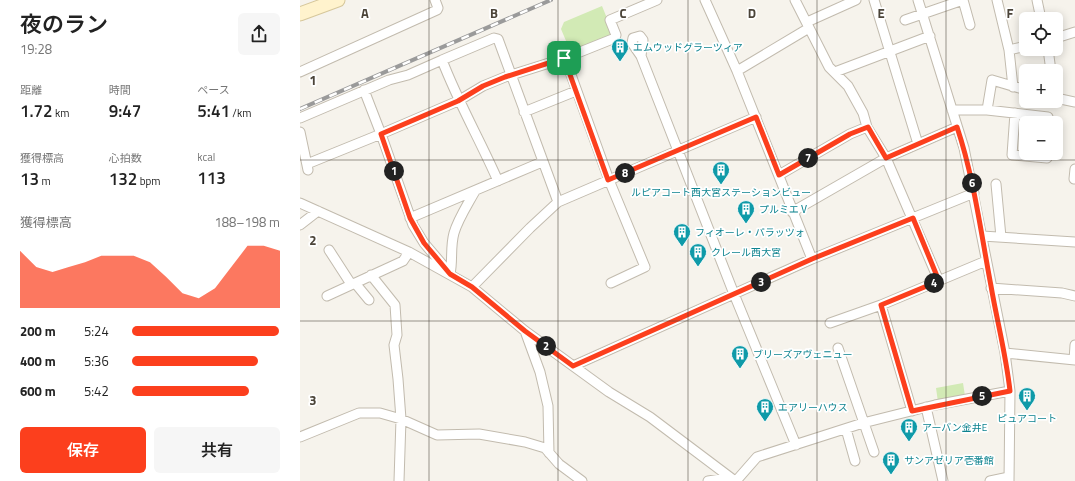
<!DOCTYPE html>
<html lang="ja">
<head>
<meta charset="utf-8">
<style>
	:root { --surface:#fff; --page:#f6f6f6; --text:#222; --muted:#767676; --accent:#fc3f1d }
	body { margin:0; font-family:"Titillium Web","Noto Sans JP",sans-serif; background:var(--page); color:var(--text); height:100vh; display:flex; flex-direction:column; font-size:15px; white-space:nowrap }
	* { box-sizing:border-box; margin:0 }
	p { font-size:13px; color:var(--muted) }
	.icon { flex:none; width:22px; height:22px; fill:none; stroke:currentColor; stroke-width:2; stroke-linecap:round; stroke-linejoin:round }
	.map { position:relative; flex:1; overflow:hidden }
	.drawer { display:flex; flex-direction:column; background:var(--surface); width:300px }
	.drawer>* { flex:none }
	.fabs { position:absolute; left:719px; top:12px; display:grid; gap:8px }
	.fabs a { display:grid; place-items:center; width:44px; height:44px; border-radius:6px; background:var(--surface); box-shadow:0 2px 10px #0003; font-size:20px }
	.pin { position:absolute; display:grid; place-items:center; width:34px; height:34px; color:#fff; margin:-17px; border-radius:8px; box-shadow:0 2px 6px #0006 }
	.km { position:absolute; width:20px; height:20px; margin:-10px; border-radius:50%; background:#222; color:#fff; font-size:11px; line-height:20px; text-align:center }
	.round { display:grid; place-items:center; flex:none; width:42px; height:42px; border-radius:6px; background:var(--page) }
	.headline { display:flex; align-items:center; justify-content:space-between; height:68px; padding:0 20px }
	h1 { font-size:22px; font-weight:600; line-height:30px }
	.stats { display:grid; grid-template-columns:repeat(3,1fr); gap:6px; height:68px; padding:4px 20px }
	.stats div { display:grid; align-content:center }
	.stats b { font-size:17px; font-weight:600 }
	.stats small { font-size:11px; font-weight:400 }
	.stats p { font-size:11px }
	.chart { height:112px; padding:8px 20px }
	.chart p { display:flex; justify-content:space-between }
	.chart svg { width:100%; height:72px; margin-top:4px; fill:var(--accent); opacity:.7 }
	.action { display:flex; gap:8px; margin-top:auto; padding:8px 20px }
	.action a { flex:1; height:46px; border-radius:6px; background:var(--accent); color:#fff; font-size:16px; font-weight:600; line-height:46px; text-align:center }
	.action a+a { background:var(--page); color:var(--text) }
	ul { padding:0 20px; list-style:none; font-size:13px }
	li { display:grid; grid-template-columns:64px 48px 1fr; align-items:center; height:30px }
	li i { height:10px; border-radius:5px; background:var(--accent) }
	main { display:flex; flex:1; min-height:0 }
	.map>svg:first-child { display:block }
	.green { fill:#d2eab5 }
	.lines { fill:none; stroke-linecap:round; stroke-linejoin:round }
	.street-casing { stroke:#c2bbae; stroke-width:11 }
	.secondary-casing { stroke:#d6c79b; stroke-width:15 }
	.street { stroke:#fff; stroke-width:9 }
	.secondary { stroke:#fff3cd; stroke-width:13 }
	.rail-casing { stroke:#9a9a9a; stroke-width:4 }
	.rail { stroke:#fff; stroke-width:2.5; stroke-dasharray:8; stroke-linecap:butt }
	.route-casing { stroke:#fff; stroke-width:8 }
	.route { stroke:#fc3f1d; stroke-width:5 }
	.grid { fill:none; stroke:#4b4439; stroke-width:1; stroke-opacity:0.55 }
	.labels { text-anchor:middle; stroke-width:3.5; stroke-linejoin:round; paint-order:stroke }
	.culture-label { font-size:10px; fill:#0d838f; stroke:#fff; text-anchor:start }
	.grid-label { font-size:13px; text-anchor:middle; font-weight:bold; fill:#4b4439; stroke:#fff; stroke-width:3.5; stroke-linejoin:round; paint-order:stroke }
</style>
</head>
<body>
<main>
<section class="drawer">
<div class="headline"><div><h1>夜のラン</h1><p>19:28</p></div><a class="round"><svg class="icon" aria-label="share" viewBox="0 0 24 24"><path d="M12 15V3M7 8l5-5 5 5M5 13v7h14v-7"/></svg></a></div>
<div class="stats">
<div><p>距離</p><b>1.72<small> km</small></b></div>
<div><p>時間</p><b>9:47</b></div>
<div><p>ペース</p><b>5:41<small> /km</small></b></div>
</div>
<div class="stats">
<div><p>獲得標高</p><b>13<small> m</small></b></div>
<div><p>心拍数</p><b>132<small> bpm</small></b></div>
<div><p>kcal</p><b>113</b></div>
</div>
<div class="chart"><p><span>獲得標高</span>188–198 m</p>
<svg viewBox="0 0 160 44" preserveAspectRatio="none"><path d="M0 44V9L10 19L20 22L30 19L40 16L50 12L60 12L70 12L80 16L90 25L100 35L110 38L120 32L130 19L140 6L150 6L160 9V44z"/></svg>
</div>
<ul>
<li><b>200 m</b>5:24<i style="width:99%"></i></li>
<li><b>400 m</b>5:36<i style="width:85%"></i></li>
<li><b>600 m</b>5:42<i style="width:79%"></i></li>
</ul>
<div class="action"><a>保存</a><a>共有</a></div>
</section>
<div class="map">
<svg width="775" height="481" viewBox="0 0 775 481">
	<rect width="100%" height="100%" fill="#f6f3ec"/>
	<path class="green" d="M302,6L313,33L310,36L273,51L269,48L261,29L264,22Z
		M663,383L665,396L638,402L636,388Z"/>
	<g class="lines">
		<g class="street-casing">
			<path id="street" d="M405,0L437,71L512,259
				M495,0L529,67L548,86L563,113L567,127L586,158L639,281
				M574,0L618,144
				M618,0L664,148L705,353L710,391L709,481
				M663,0L670,25
				M697,0L709,50L713,87
				M737,0L741,19
				M605,20L663,0
				M507,22L556,0
				M756,38L775,32
				M748,49L751,71
				M709,50L726,46
				M341,56L343,40L340,36L333,38L332,43L341,56L434,294L496,445
				M265,58L309,180L345,267L311,283
				M437,71L509,28
				M0,72L137,10L138,8L135,0
				M535,72L630,36
				M756,98L775,102
				M652,110H687L748,117
				M687,110L692,80L726,90
				M224,112L276,91
				M715,113L712,155L747,158
				M0,118L89,80L108,75L142,60
				M0,132L8,170
				M7,164L81,134L64,90
				M479,175L550,134L567,127
				M774,179L775,169
				M198,181C180,140 158,102 142,60L194,38L198,39L258,202
				M696,184L701,237
				M0,203L109,252L172,287L225,331L309,392L350,417L435,481
				M492,212L586,158L657,127
				M110,218L242,162
				M0,225L18,211
				M682,236L775,242
				M29,250L51,284
				M147,270L124,243L113,225L81,134L158,101L183,86L205,77L265,58L315,38L316,35L310,20L357,0
				M150,274C153,261 150,247 154,233C158,219 168,204 175,191
				M71,275L95,305L97,335L94,345L98,379L101,419L99,481
				M55,283L69,300
				M172,287L230,228L258,202L456,117
				M691,288L762,293L775,296
				M27,296L103,261L109,252
				M581,305L612,411
				M530,323L581,305L686,261
				M225,331L240,372L248,406L249,453
				M538,348L574,452
				M705,353L775,360
				M774,360L775,345
				M273,366L512,259L674,193
				M626,407L643,481
				M546,429L555,461
				M0,437L59,413H80L101,419L137,435L179,434L225,442L245,448L259,464L282,481
				M408,481L428,478
				M436,481L457,457L563,423L635,405L710,391
				M690,481L709,477"/>
		</g>
		<g class="secondary-casing">
			<path id="secondary" d="M0,14L38,0"/>
		</g>
		<use href="#street" class="street"/>
		<use href="#secondary" class="secondary"/>
		<g class="rail-casing">
			<path id="rail" d="M0,109L251,0"/>
		</g>
		<use href="#rail" class="rail"/>
	</g>
	<g class="lines">
		<g class="route-casing">
			<path id="route" d="M264,58L308,180L456,117L479,175L550,134L568,127L586,158L657,127C674,178 681,233 691,286C697,321 706,355 710,391L612,411L581,305L639,281L613,218L512,259L273,366L225,331L172,287L150,274L124,243L110,218L81,134L158,101L183,86L205,77Z"/>
		</g>
		<use href="#route" class="route"/>
	</g>
	<path class="grid" d="M129,0V481M258,0V481M388,0V481M517,0V481M646,0V481M0,160H775M0,321H775"/>
	<defs>
		<g id="building-pin" transform="scale(0.9)"><path d="M0 17L-7.5 6A9.5 9.5 0 1 1 7.5 6Z" fill="#0f9aa8" stroke="#fff"/><path d="M-4-6H4V6H1V3H-1V6H-4ZM-2.5-4.3h1.7v1.8h-1.7ZM.8-4.3h1.7v1.8H.8ZM-2.5-1h1.7V.8h-1.7ZM.8-1h1.7V.8H.8Z" fill="#fff"/></g>
	</defs>
	<g fill-rule="evenodd">
		<use href="#building-pin" x="320" y="47"/>
		<use href="#building-pin" x="421" y="170"/>
		<use href="#building-pin" x="446" y="209"/>
		<use href="#building-pin" x="382" y="232"/>
		<use href="#building-pin" x="398" y="252"/>
		<use href="#building-pin" x="440" y="354"/>
		<use href="#building-pin" x="727" y="396"/>
		<use href="#building-pin" x="465" y="407"/>
		<use href="#building-pin" x="609" y="427"/>
		<use href="#building-pin" x="591" y="460"/>
	</g>
	<g class="labels">
		<g class="culture-label">
			<text x="333" y="51">エムウッドグラーツィア</text>
			<text x="421" y="196" text-anchor="middle">ルピアコート西大宮ステーションビュー</text>
			<text x="459" y="213">プルミエⅤ</text>
			<text x="395" y="236">フィオーレ・パラッツォ</text>
			<text x="411" y="256">クレール西大宮</text>
			<text x="453" y="358">ブリーズアヴェニュー</text>
			<text x="478" y="411">エアリーハウス</text>
			<text x="727" y="422" text-anchor="middle">ピュアコート</text>
			<text x="622" y="431">アーバン金井E</text>
			<text x="604" y="464">サンアゼリア壱番館</text>
		</g>
	</g>
	<g class="grid-label">
		<text x="65" y="18">A</text>
		<text x="194" y="18">B</text>
		<text x="323" y="18">C</text>
		<text x="452" y="18">D</text>
		<text x="581" y="18">E</text>
		<text x="710" y="18">F</text>
		<text x="13" y="85">1</text>
		<text x="13" y="245">2</text>
		<text x="13" y="405">3</text>
	</g>
</svg>
<div class="fabs">
<a><svg class="icon" aria-label="locate" viewBox="0 0 24 24"><circle cx="12" cy="12" r="6"/><path d="M12 2v4M12 18v4M2 12h4M18 12h4"/></svg></a>
<a>+</a>
<a>−</a>
</div>
<div class="pin" style="left:264px;top:58px;background:#1e9e55"><svg class="icon" aria-label="arrive" viewBox="0 0 24 24"><path d="M6 21V4h12l-3 4 3 4H6"/></svg></div>
<b class="km" style="left:94px;top:171px">1</b>
<b class="km" style="left:246px;top:346px">2</b>
<b class="km" style="left:461px;top:282px">3</b>
<b class="km" style="left:634px;top:283px">4</b>
<b class="km" style="left:682px;top:396px">5</b>
<b class="km" style="left:672px;top:183px">6</b>
<b class="km" style="left:508px;top:158px">7</b>
<b class="km" style="left:325px;top:173px">8</b>
</div>
</main>
</body>
</html>
